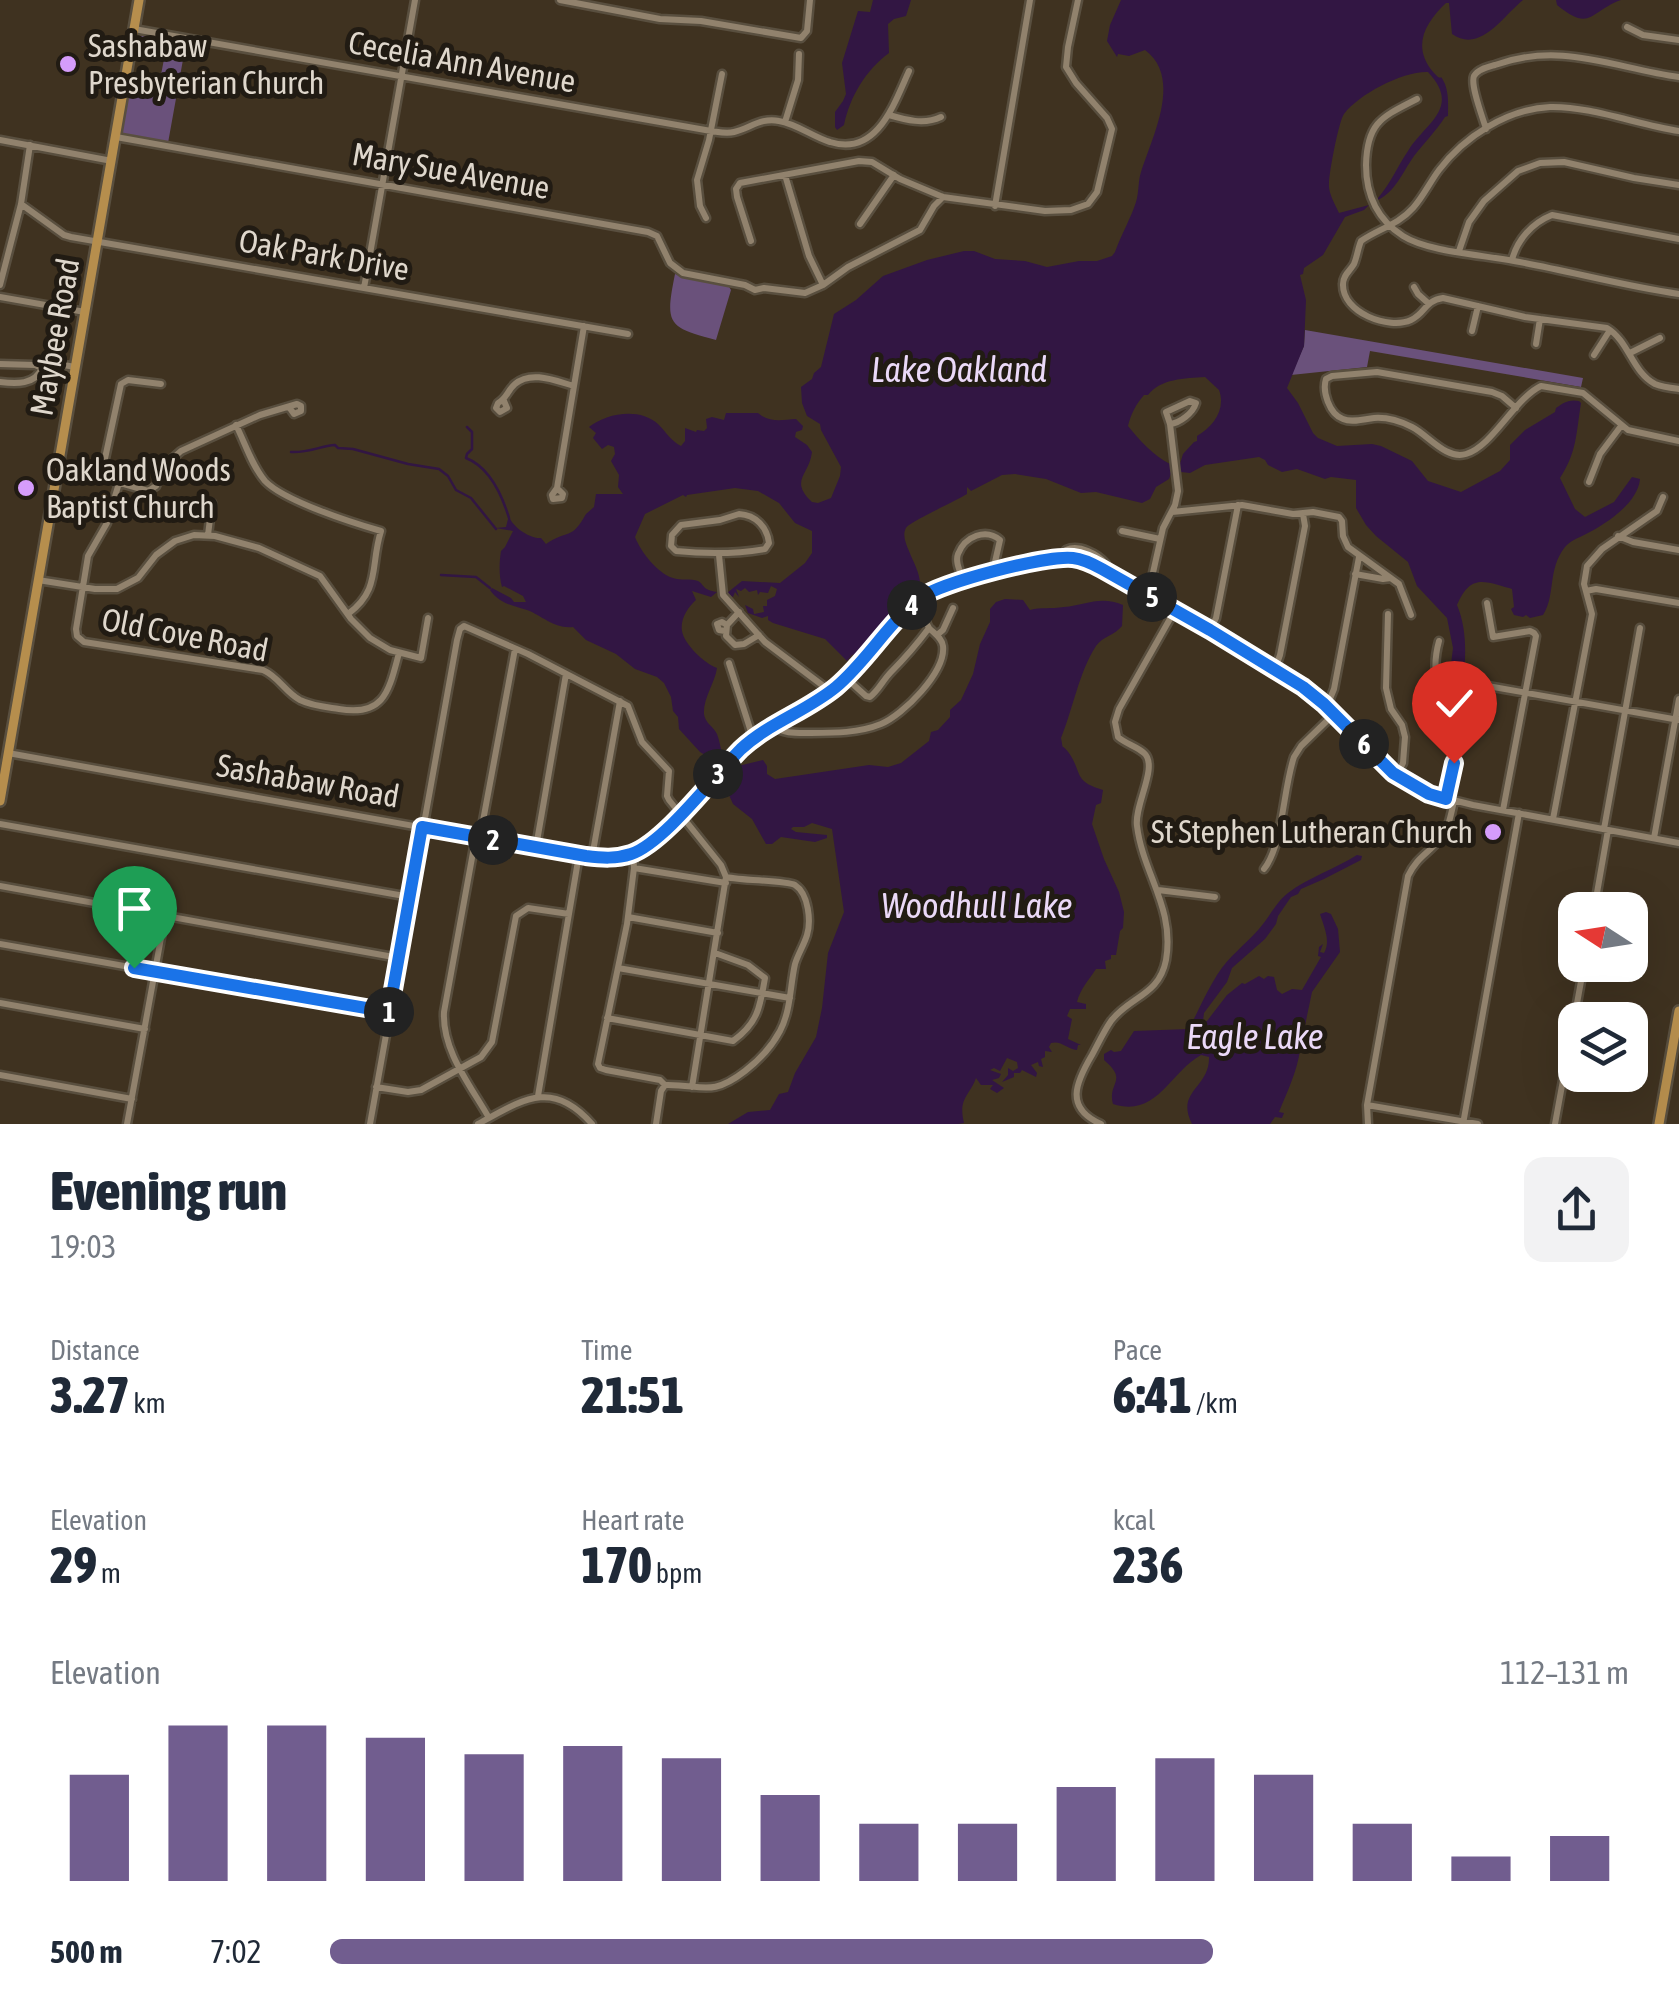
<!DOCTYPE html>
<html lang="en">
<head>
<meta charset="utf-8">
<style>
	:root { --surface:#fff; --page:#f2f2f3; --text:#1f2937; --muted:#747a83; --accent:#715d8f }
	body { margin:0; font-family:"Asap Condensed",sans-serif; background:var(--page); color:var(--text); height:100vh; display:flex; flex-direction:column; font-size:38px; white-space:nowrap }
	* { box-sizing:border-box; margin:0 }
	p { font-size:32px; color:var(--muted) }
	.icon { flex:none; width:55px; height:55px; fill:none; stroke:currentColor; stroke-width:2; stroke-linecap:round; stroke-linejoin:round }
	.map { position:relative; height:1124px; overflow:hidden }
	.side { display:flex; flex-direction:column; background:var(--surface); flex:1 }
	.side>* { flex:none }
	.needle { width:65px; rotate:282deg }
	.controls { position:absolute; left:1558px; top:892px; display:grid; gap:20px }
	.controls a { display:grid; place-items:center; width:90px; height:90px; border-radius:20px; background:var(--surface); box-shadow:0 10px 40px #0002; font-size:50px }
	.pin { position:absolute; display:grid; place-items:center; width:85px; height:85px; color:#fff; margin:-102px -42px; border-radius:50% 50% 50% 0; rotate:-45deg; box-shadow:0 0 10px #0007 }
	.pin .icon { rotate:45deg }
	.km { position:absolute; width:50px; height:50px; margin:-25px; border-radius:50%; background:#222; color:#fff; font-size:28px; line-height:50px; text-align:center }
	.round { display:grid; place-items:center; flex:none; width:105px; height:105px; border-radius:20px; background:var(--page) }
	.head { display:flex; align-items:center; justify-content:space-between; height:170px; padding:0 50px }
	h1 { font-size:55px; font-weight:800; line-height:75px }
	.stats { display:grid; grid-template-columns:repeat(3,1fr); gap:15px; height:170px; padding:10px 50px }
	.stats div { display:grid; align-content:center }
	.stats b { font-size:50px; font-weight:800 }
	.stats small { font-size:28px; font-weight:400 }
	.stats p { font-size:28px }
	.chart { height:280px; padding:20px 50px }
	.chart p { display:flex; justify-content:space-between }
	.chart svg { width:100%; height:180px; margin-top:10px; stroke:var(--accent); stroke-width:6 }
	ul { padding:0 50px; list-style:none; font-size:32px }
	li { display:grid; grid-template-columns:160px 120px 1fr; align-items:center; height:75px }
	li i { height:25px; border-radius:12px; background:var(--accent) }
	.map>svg:first-child { display:block }
	.green { fill:#6a517b }
	.water { fill:#321643; fill-rule:evenodd }
	.lines { fill:none; stroke-linecap:round; stroke-linejoin:round }
	.stream { stroke:#321643; stroke-width:2.5 }
	.minor-casing { stroke:#594f3f; stroke-width:11 }
	.major-casing { stroke:#594f3f; stroke-width:14 }
	.minor { stroke:#91826d; stroke-width:6 }
	.major { stroke:#b68e4d; stroke-width:9 }
	.route-casing { stroke:#fff; stroke-width:20 }
	.route { stroke:#1a73e8; stroke-width:12 }
	.poi-dot { fill:#d59cfb; stroke:#211b13; stroke-width:4 }
	.labels { text-anchor:middle; stroke-width:10; stroke-linejoin:round; paint-order:stroke }
	.poi-label { font-size:32px; fill:#dfd7cc; stroke:#211b13; text-anchor:start }
	.street-label { font-size:32px; fill:#dfd7cc; stroke:#211b13 }
	.water-label { font-size:35px; font-style:italic; fill:#ebd9f8; stroke:#211b13 }
</style>
</head>
<body>
<div class="map">
<svg width="1679" height="1124" viewBox="0 0 1679 1124">
	<rect width="100%" height="100%" fill="#3f3220"/>
	<path class="green" d="M138,35L186,43L168,143L121,134L130,80L159,85L165,54L135,49Z
		M675,274L728,285L731,290L716,340C667,327 665,324 675,274Z
		M1305,330L1583,378L1581,387L1370,351L1367,367L1291,375L1304,346Z"/>
	<path class="water" d="M873,0H911L906,16L894,19L888,24L889,53C866,70 850,96 844,125L837,130L835,127V112L843,101L846,94L842,63L858,11L870,12Z
		M1121,0H1523C1503,16 1480,54 1452,34L1449,3H1446C1425,23 1411,47 1434,73C1444,84 1438,70 1445,84C1449,95 1448,106 1448,116L1445,117C1436,131 1424,143 1414,156C1402,173 1396,191 1378,200V198C1391,183 1397,167 1408,151C1425,123 1462,108 1428,72C1403,71 1359,94 1344,114C1339,120 1329,173 1329,183C1328,193 1335,204 1339,213L1369,205L1364,210L1345,217L1323,255L1304,268L1303,274L1300,275L1306,300L1304,346L1287,388L1298,403L1313,433L1318,438L1337,446L1372,444L1381,446L1412,461L1428,481L1461,492L1500,471L1510,460V445L1525,430L1555,412L1556,408C1564,402 1570,399 1579,401L1581,403C1576,434 1577,452 1560,478L1575,509L1585,517L1614,502L1632,477L1640,479C1638,503 1606,524 1586,534C1578,538 1570,541 1565,547C1547,570 1556,595 1543,615L1530,618L1526,615L1523,617L1514,615L1511,609L1514,607L1512,589L1509,588C1482,580 1470,575 1457,605C1468,631 1466,662 1462,689L1454,696L1449,693L1448,688L1453,648L1447,618L1417,586L1408,562L1376,536L1366,525L1356,508V480L1331,477L1325,479L1297,469L1282,472L1268,465L1265,460L1259,457L1205,465L1190,473L1172,471L1169,479L1156,487L1150,499L1142,503L1096,492L1081,493L1046,479L1015,474L1002,475L971,491L967,487V494C956,501 909,522 906,528C902,535 906,544 909,551C914,564 921,574 920,588L887,621L860,653L852,655L847,661L825,639L773,623L768,620V616L762,618L748,613L745,605L753,609L754,614L764,612L763,606H767V600L775,596L777,589L771,586L768,593L760,592L758,595L757,590L749,592L745,588L741,591L736,589L739,597L735,592L733,597L727,593L742,581L780,583L805,563L812,553V531L795,523L779,503L758,491L735,488L687,495L686,497L683,495L645,514L635,537C641,552 657,573 673,578C680,581 691,578 698,581C705,585 702,590 717,592L711,597L692,591L696,600C688,607 680,619 682,631C684,644 705,664 717,668C715,683 703,698 704,714C705,723 713,726 717,734C722,747 720,760 734,767L763,760L767,766V774L775,779L869,765L888,767L901,763L929,741L931,732L938,730L950,717V710L961,700L973,674L980,644L990,622V609L996,602L1005,599L1023,600L1030,610C1041,607 1051,609 1064,607C1085,605 1101,595 1123,605L1122,626C1115,635 1102,637 1096,646C1079,672 1073,709 1061,738C1064,753 1060,741 1069,753C1083,774 1073,781 1103,790L1101,803L1096,805L1092,824L1104,859L1119,892L1124,912L1123,928L1120,931L1116,955H1111V959L1105,961L1106,969H1096C1089,980 1080,989 1077,1002L1086,1004V1009H1070L1067,1016L1072,1019L1068,1039L1081,1045H1078L1077,1050C1067,1049 1061,1040 1051,1043L1049,1047L1052,1052L1045,1051V1057L1041,1059L1043,1067L1039,1066L1038,1062L1031,1065L1037,1073L1036,1077L1022,1070L1020,1073H1014V1077L1002,1082L1008,1075V1068L1013,1071L1018,1068L1017,1062L1007,1058L1000,1071L994,1068L990,1070L1001,1074L999,1078L992,1080L1004,1088L997,1093L990,1089L993,1085H981L976,1078C969,1097 958,1098 964,1123L958,1124H728L748,1112L770,1110L779,1094L788,1092L795,1073L816,1037L822,1008L828,953L844,912L832,829L812,823L804,827H793L791,829L796,832L827,835V838L815,842L781,837L772,844H766L752,819L733,804L729,795L728,776L725,771L715,761L700,752L679,729L678,717L673,711L671,697L664,683L657,677L635,669L616,654L586,640L573,627C554,629 543,616 527,610C512,605 500,604 490,590L492,588L511,598L514,602H526L523,596L504,586L502,587C499,576 499,564 501,551L505,547L513,531L496,528L506,527L509,515C510,525 529,539 541,538L546,544C568,529 571,541 586,514L594,507L596,494H623L618,487L619,475L611,461L615,454L614,447L608,445L602,449L593,438L596,433L589,427C606,413 640,407 658,424C666,432 671,441 681,446L685,441V428L696,432L697,430L704,431L707,428L706,419L712,417L724,420L726,413H758C769,423 782,420 796,419L803,426L802,430L796,432L795,437L807,445L812,452C809,476 789,480 812,502L818,503L831,498L840,476L841,467L821,430L820,424L807,416L802,403L801,387L812,379L814,373L821,367L834,314L856,300L883,276L927,260L964,251H974L995,259L1025,261L1047,267L1079,261H1097L1112,256L1115,252C1121,235 1131,218 1136,202C1139,192 1138,181 1141,172C1152,137 1183,78 1145,50L1129,56L1118,54L1117,57L1107,41L1110,25ZM1205,377L1219,390C1226,409 1214,426 1197,436V441L1194,442L1183,454L1179,467H1170V464C1153,455 1140,441 1128,426C1131,414 1136,404 1144,395H1148C1160,379 1185,378 1205,377Z
		M1556,0H1621C1590,11 1591,33 1557,5Z
		M1357,855L1362,856L1361,860L1324,879L1301,889L1298,894L1291,897L1278,916L1276,924L1265,939L1232,968L1227,982L1204,1013L1203,1021H1207L1227,995L1242,983L1245,984L1259,976L1264,979L1268,976L1274,977L1277,990L1282,994L1292,989L1302,990L1321,957L1318,956L1319,947L1323,944L1320,952L1324,953C1331,941 1324,927 1320,914L1326,912L1331,914L1338,929L1340,952L1312,992L1303,1035L1311,1040L1307,1047H1302L1300,1050C1297,1072 1287,1092 1279,1112L1284,1113L1282,1118L1275,1117L1270,1124H1192C1175,1091 1210,1088 1209,1057L1201,1055C1169,1073 1157,1118 1113,1104C1107,1082 1129,1081 1104,1060V1054L1111,1050L1114,1052L1121,1051L1134,1031L1189,1029C1199,1009 1206,993 1217,975C1229,956 1245,945 1259,929C1269,918 1276,902 1288,893C1309,877 1335,869 1357,855Z"/>
	<g class="lines">
		<path class="stream" d="M467,427L472,432V449L467,454L466,458C489,467 502,495 509,518
			M291,452C309,453 320,446 335,445L338,448L353,449L408,464L439,469L448,476L456,490L471,498L496,529
			M441,575L476,577L490,588"/>
		<g class="minor-casing">
			<path id="minor" d="M560,0L660,19L701,21L801,38L807,31L810,0
				M1627,27L1643,35L1679,40
				M134,29L711,131C719,132 726,134 734,132C750,128 762,117 779,121C797,124 813,137 830,142C877,157 894,104 909,71
				M1417,99C1382,117 1367,122 1366,165C1366,195 1378,220 1403,236C1428,252 1484,255 1514,261C1570,271 1623,286 1679,294
				M889,115C906,120 924,125 941,117
				M785,122L798,80L799,54
				M1486,129C1483,118 1470,85 1474,76C1478,69 1488,67 1495,65C1561,41 1614,68 1679,77
				M1679,131C1638,125 1591,106 1550,107C1507,109 1464,137 1439,170C1430,182 1423,197 1413,208C1398,225 1378,229 1361,241C1358,248 1357,257 1354,264C1350,271 1343,275 1343,284C1342,313 1389,330 1411,320C1426,313 1424,301 1443,298L1525,317L1607,328C1629,341 1632,372 1655,384C1662,387 1671,388 1679,389
				M116,137L648,232L657,236L670,263L683,273L745,285L755,290L764,288L805,293L823,285L848,267L920,230L934,206L943,197
				M0,140L112,161
				M785,175L809,256L823,285
				M21,204L64,235L71,237L628,334
				M995,206L1030,0
				M706,218L700,206L697,180L709,140L722,74
				M860,224L894,175
				M751,241L737,197L736,189L740,183L859,161L872,162L900,179L943,197L1045,211L1071,210L1088,204L1097,192L1112,129L1107,118L1076,83L1066,67L1068,47L1078,0
				M1459,251L1469,222L1484,201L1518,171L1540,163L1564,162L1634,178L1679,185
				M1512,260C1517,240 1532,223 1552,215L1679,239
				M0,285L21,204L30,145
				M1414,287L1418,294L1428,303
				M364,288L415,0
				M0,297L85,312
				M1472,331L1478,306
				M1536,344L1540,319
				M1630,353L1660,338
				M1594,355L1610,330
				M0,364L35,365L42,368L47,362L75,367
				M42,369L46,373L73,379
				M0,382C16,384 35,385 42,368
				M504,401L507,408L500,412L496,408L498,403C507,398 507,391 515,384C531,370 556,381 574,386
				M1190,401L1196,403C1193,413 1180,423 1170,424L1166,412Z
				M1516,408L1502,396L1492,392L1377,372L1332,376L1326,379C1322,391 1329,414 1343,419C1352,423 1364,419 1374,418C1387,417 1400,421 1412,427C1428,435 1446,460 1466,454C1493,446 1514,399 1541,386L1583,393L1628,430L1679,441
				M236,425C245,443 252,466 265,481C284,501 353,523 381,531C370,565 381,590 348,614
				M58,469L93,475L148,491L156,486L165,465L181,451L260,415L297,404L301,406V411L294,414L289,407
				M101,477L121,384L128,380L161,384
				M1589,482L1600,454L1621,426
				M119,483L107,523L88,556L76,629L77,636L84,642L263,670C279,677 285,692 300,700C312,706 326,707 339,709C385,717 389,690 399,653
				M557,488L563,494L562,498L553,499L552,495L557,488L584,326
				M1172,512L1242,505L1293,514L1313,512L1339,517L1342,521L1343,536L1348,547L1399,584L1411,615
				M739,514C756,515 767,527 769,543L765,549C736,554 705,554 676,551L671,546L672,535L681,525L720,520Z
				M1122,531L1160,539
				M208,535L212,503
				M1618,536L1633,542L1679,550
				M719,555L723,595L765,642L830,691
				M1064,558L1066,550C1079,544 1098,554 1106,564V571
				M1355,574L1383,579L1391,578
				M963,579C960,571 955,562 958,554C965,536 986,528 1000,540L995,562L996,572
				M38,580L95,589H117L138,578L156,555L175,541L194,535L215,536L259,548L320,576L351,619L370,638L390,650L421,658L428,618
				M1586,591L1596,589L1679,603
				M1148,595L1163,528L1175,505L1178,491L1170,424
				M1487,603L1493,637L1530,631L1534,633L1536,636L1503,810
				M739,612L727,625L726,636L735,645L744,644L759,635
				M1388,614L1386,688L1391,709L1402,725L1405,737L1403,763L1397,775
				M1210,630L1216,618L1238,505
				M725,631L719,630L717,624L722,622L727,625
				M937,635L943,630L953,608
				M1439,641C1431,670 1436,701 1462,717
				M729,663L753,738
				M1275,669L1280,655L1305,526L1303,514
				M846,678L866,696L870,697C879,690 883,680 891,672C905,658 917,644 929,628C921,616 931,606 926,594
				M1327,706L1334,689L1359,557
				M773,726C783,734 797,733 811,733C834,733 859,733 881,724C903,715 946,672 943,646C942,638 935,634 929,628
				M8,753L586,857L612,858L635,853L655,840L753,738L814,703L836,687L907,609L924,595L956,581L1051,559L1069,557L1083,560L1102,569L1189,617L1303,687L1324,704L1393,773L1429,794L1473,805L1679,843
				M1446,799C1453,770 1458,703 1482,685L1679,720
				M1553,819L1592,614L1584,584L1587,566L1602,549L1657,511L1663,497
				M0,824L410,897
				M1604,829L1640,628
				M476,836L444,1012C442,1051 471,1086 489,1118
				M480,837L515,649
				M1654,838L1679,699
				M536,847L566,674
				M633,854L634,868L627,924L598,1064L600,1068L606,1070L660,1080L665,1085
				M592,857L620,701
				M634,868L726,883
				M1264,869C1283,845 1283,789 1294,757L1301,746L1334,714
				M0,886L399,958
				M1158,890L1215,897
				M1594,910L1608,830
				M628,917L718,933
				M0,944L389,1013
				M618,968L790,998
				M0,1003L145,1029
				M607,1018L733,1041C758,1023 760,1007 765,978L748,965L715,953
				M0,1075L132,1099
				M376,1087L408,1092L421,1090L481,1057L492,1042L516,916L528,908L569,914
				M692,1087L726,877
				M538,1096L579,855
				M1367,1105L1478,1124
				M127,1124L165,916
				M370,1124L457,640L460,629L464,626L528,654L628,706L642,742L669,771L667,796L669,800L721,865L726,877C743,881 785,880 795,885C809,894 811,922 807,935C804,945 798,954 795,964C790,986 791,1010 780,1031C772,1046 758,1061 745,1071C710,1098 702,1084 665,1085L661,1091L656,1124
				M478,1124C522,1100 552,1078 592,1124
				M1101,1124C1064,1108 1076,1082 1092,1055C1098,1044 1104,1031 1111,1021C1130,996 1159,996 1166,960C1175,908 1143,874 1137,826C1134,805 1159,766 1144,753C1136,746 1126,744 1118,737L1115,722L1119,709L1175,610
				M1368,1124L1367,1105L1408,876C1417,857 1428,854 1440,839C1449,829 1451,814 1454,801
				M1463,1124L1519,813
				M1555,1124L1584,965"/>
		</g>
		<g class="major-casing">
			<path id="major" d="M0,801L139,0
				M1659,1124L1679,1011"/>
		</g>
		<use href="#minor" class="minor"/>
		<use href="#major" class="major"/>
	</g>
	<g class="lines">
		<g class="route-casing">
			<path id="route" d="M134,968L389,1012L422,827L586,856C602,858 616,859 631,854C664,843 714,776 741,749C769,723 807,711 836,687C867,661 888,623 920,598C942,582 1047,555 1073,558C1083,559 1093,564 1102,569L1210,630L1303,687L1324,704L1393,773L1429,794L1446,799L1454,763"/>
		</g>
		<use href="#route" class="route"/>
	</g>
	<g class="poi-dot">
		<circle cx="68" cy="64" r="10"/>
		<circle cx="26" cy="488" r="10"/>
		<circle cx="1493" cy="832" r="10"/>
	</g>
	<g class="labels">
		<g class="poi-label">
			<text x="88" y="57">Sashabaw<tspan x="88" dy="37">Presbyterian Church</tspan></text>
			<text x="46" y="481">Oakland Woods<tspan x="46" dy="37">Baptist Church</tspan></text>
			<text x="1473" y="843" text-anchor="end">St Stephen Lutheran Church</text>
		</g>
		<g class="street-label">
			<text transform="translate(462 62) rotate(10)" y="11">Cecelia Ann Avenue</text>
			<text transform="translate(451 171) rotate(10)" y="11">Mary Sue Avenue</text>
			<text transform="translate(324 255) rotate(10)" y="11">Oak Park Drive</text>
			<text transform="translate(55 337) rotate(-80)" y="11">Maybee Road</text>
			<text transform="translate(185 635) rotate(11)" y="11">Old Cove Road</text>
			<text transform="translate(308 781) rotate(10)" y="11">Sashabaw Road</text>
		</g>
		<g class="water-label">
			<text x="959" y="382">Lake Oakland</text>
			<text x="977" y="918">Woodhull Lake</text>
			<text x="1255" y="1049">Eagle Lake</text>
		</g>
	</g>
</svg>
<div class="controls">
<a><svg class="needle" viewBox="-14 -14 28 28"><path d="M0-13l5 13h-10z" fill="#e53935"/><path d="M0 13l5-13h-10z" fill="#747a83"/></svg></a>
<a><svg class="icon" aria-label="layers" viewBox="0 0 24 24"><path d="M12 4l9 5-9 5-9-5zM3 14l9 5 9-5"/></svg></a>
</div>
<div class="pin" style="left:134px;top:968px;background:#1e9e55"><svg class="icon" aria-label="arrive" viewBox="0 0 24 24"><path d="M6 21V4h12l-3 4 3 4H6"/></svg></div>
<div class="pin" style="left:1454px;top:763px;background:#d93025"><svg class="icon" aria-label="check" viewBox="0 0 24 24"><path d="M5 12l5 5 9-10"/></svg></div>
<b class="km" style="left:389px;top:1012px">1</b>
<b class="km" style="left:493px;top:840px">2</b>
<b class="km" style="left:718px;top:774px">3</b>
<b class="km" style="left:912px;top:605px">4</b>
<b class="km" style="left:1152px;top:597px">5</b>
<b class="km" style="left:1364px;top:744px">6</b>
</div>
<section class="side">
<div class="head"><div><h1>Evening run</h1><p>19:03</p></div><a class="round"><svg class="icon" aria-label="share" viewBox="0 0 24 24"><path d="M12 15V3M7 8l5-5 5 5M5 13v7h14v-7"/></svg></a></div>
<div class="stats">
<div><p>Distance</p><b>3.27<small> km</small></b></div>
<div><p>Time</p><b>21:51</b></div>
<div><p>Pace</p><b>6:41<small> /km</small></b></div>
</div>
<div class="stats">
<div><p>Elevation</p><b>29<small> m</small></b></div>
<div><p>Heart rate</p><b>170<small> bpm</small></b></div>
<div><p>kcal</p><b>236</b></div>
</div>
<div class="chart"><p><span>Elevation</span>112–131 m</p>
<svg viewBox="0 0 160 44" preserveAspectRatio="none"><path d="M5 44V18M15 44V6M25 44V6M35 44V9M45 44V13M55 44V11M65 44V14M75 44V23M85 44V30M95 44V30M105 44V21M115 44V14M125 44V18M135 44V30M145 44V38M155 44V33"/></svg>
</div>
<ul>
<li><b>500 m</b>7:02<i style="width:68%"></i></li>
</ul>
</section>
</body>
</html>
